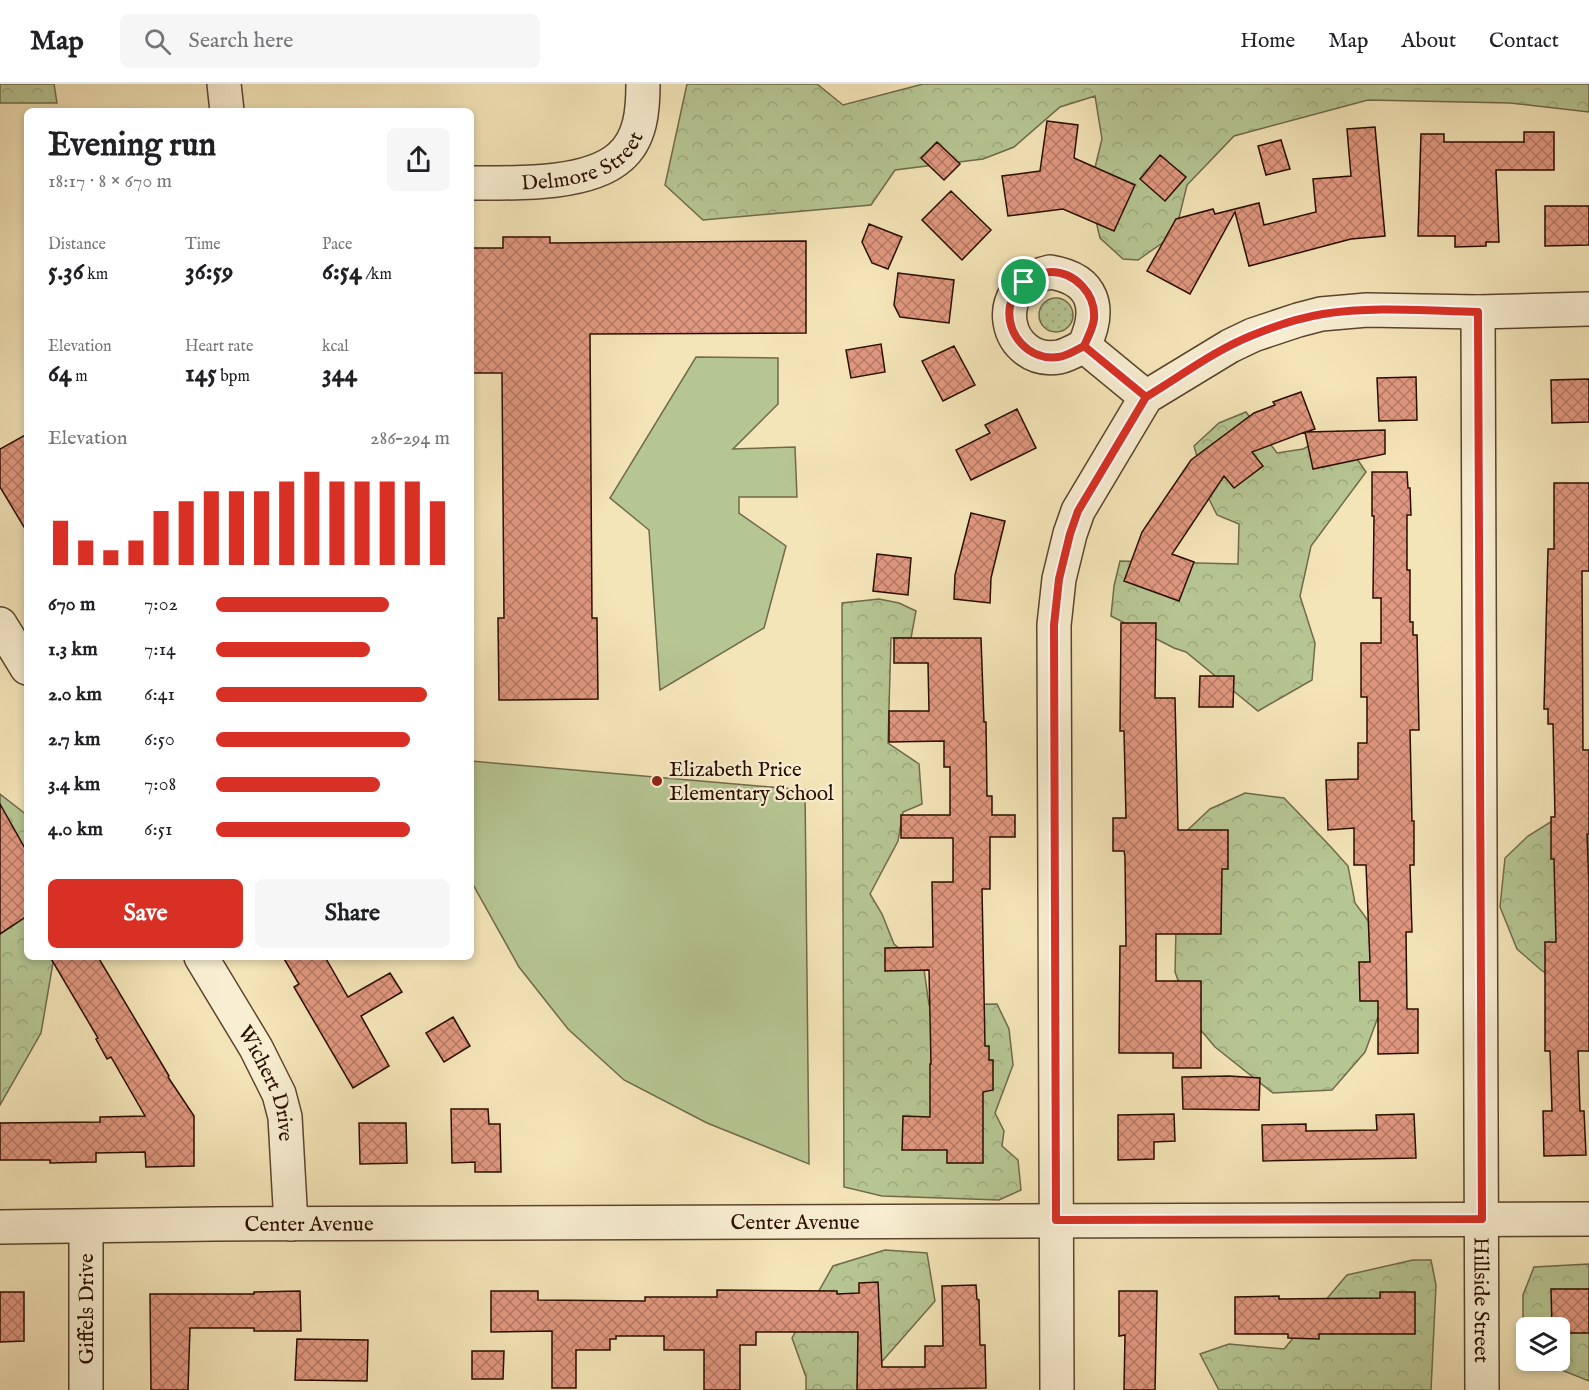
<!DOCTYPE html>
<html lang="en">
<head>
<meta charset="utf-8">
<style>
	:root { --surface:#fff; --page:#f6f6f6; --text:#202124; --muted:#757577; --line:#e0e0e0; --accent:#d93025 }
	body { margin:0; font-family:"IM FELL English",serif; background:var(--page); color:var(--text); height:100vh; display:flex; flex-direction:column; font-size:22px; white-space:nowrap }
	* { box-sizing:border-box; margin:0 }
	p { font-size:20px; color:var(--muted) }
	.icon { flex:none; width:33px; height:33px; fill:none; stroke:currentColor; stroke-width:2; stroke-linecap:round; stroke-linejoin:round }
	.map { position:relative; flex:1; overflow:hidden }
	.panel { position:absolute; left:24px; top:24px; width:450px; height:852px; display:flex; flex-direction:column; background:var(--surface); border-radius:9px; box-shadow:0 3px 9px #0003 }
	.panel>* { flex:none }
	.controls { position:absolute; left:1516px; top:1233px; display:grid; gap:12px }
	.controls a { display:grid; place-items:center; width:54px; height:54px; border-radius:9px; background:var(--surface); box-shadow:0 3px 9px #0003; font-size:30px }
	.pin { position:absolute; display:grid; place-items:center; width:51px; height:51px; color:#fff; margin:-26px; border:3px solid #fff; border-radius:50%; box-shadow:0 2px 6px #0007 }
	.round { display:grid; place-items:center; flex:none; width:63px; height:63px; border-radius:9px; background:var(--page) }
	.summary { display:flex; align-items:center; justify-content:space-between; height:102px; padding:0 24px }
	h1 { font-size:33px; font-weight:700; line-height:45px }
	.metrics { display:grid; grid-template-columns:repeat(3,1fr); gap:9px; height:102px; padding:6px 24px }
	.metrics div { display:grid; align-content:center }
	.metrics b { font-size:26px; font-weight:700 }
	.metrics small { font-size:16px; font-weight:400 }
	.metrics p { font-size:16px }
	.chart { height:168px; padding:12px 24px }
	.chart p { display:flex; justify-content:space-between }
	.chart svg { width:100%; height:108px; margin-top:6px; stroke:var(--accent); stroke-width:6 }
	.action { display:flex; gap:12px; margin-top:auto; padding:12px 24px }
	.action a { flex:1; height:69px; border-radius:9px; background:var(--accent); color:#fff; font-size:24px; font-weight:700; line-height:69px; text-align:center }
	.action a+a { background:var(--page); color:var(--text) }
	ul { padding:0 24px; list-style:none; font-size:20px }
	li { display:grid; grid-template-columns:96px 72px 1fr; align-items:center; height:45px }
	li i { height:15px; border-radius:8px; background:var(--accent) }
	header { display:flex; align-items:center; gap:36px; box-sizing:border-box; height:84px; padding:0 30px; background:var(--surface); border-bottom:2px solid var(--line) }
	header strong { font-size:28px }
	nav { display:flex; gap:33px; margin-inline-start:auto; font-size:21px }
	.search { width:420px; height:54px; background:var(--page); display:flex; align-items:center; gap:15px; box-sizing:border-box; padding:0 21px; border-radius:9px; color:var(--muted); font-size:22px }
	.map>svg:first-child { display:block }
	.grass { fill:url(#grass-dots); stroke:#706a4a; stroke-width:1.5 }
	.forest { fill:url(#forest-crowns); stroke:#706a4a; stroke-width:1.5 }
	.park { fill:#b6c693; stroke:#706a4a; stroke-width:1.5 }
	.building { fill:url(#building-cross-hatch); stroke:#2a0d00; stroke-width:1.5 }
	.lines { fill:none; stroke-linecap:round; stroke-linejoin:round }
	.minor-casing { stroke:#5c432e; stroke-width:36 }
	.minor { stroke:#f8eed1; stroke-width:33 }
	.route-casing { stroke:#fff; stroke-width:12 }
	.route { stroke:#d93025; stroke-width:8 }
	.poi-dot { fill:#8f2418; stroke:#f8eed1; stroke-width:2 }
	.labels { text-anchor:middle; stroke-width:4.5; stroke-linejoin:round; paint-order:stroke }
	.street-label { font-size:21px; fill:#2a0d00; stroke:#f8eed1 }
	.poi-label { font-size:21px; fill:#2a0d00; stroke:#f8eed1; text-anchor:start }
</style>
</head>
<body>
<header>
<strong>Map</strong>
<div class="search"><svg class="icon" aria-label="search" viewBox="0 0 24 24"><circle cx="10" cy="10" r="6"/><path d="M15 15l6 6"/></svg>Search here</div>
<nav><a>Home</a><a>Map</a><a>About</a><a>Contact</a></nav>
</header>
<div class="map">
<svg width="1589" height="1306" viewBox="0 0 1589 1306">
	<defs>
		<pattern id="grass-dots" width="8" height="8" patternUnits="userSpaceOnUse" patternTransform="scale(1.5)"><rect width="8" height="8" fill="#b6c693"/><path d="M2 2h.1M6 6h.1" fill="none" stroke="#9da97d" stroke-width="1.8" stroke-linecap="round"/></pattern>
		<pattern id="forest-crowns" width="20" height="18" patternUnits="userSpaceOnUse" patternTransform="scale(1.5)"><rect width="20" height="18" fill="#b6c693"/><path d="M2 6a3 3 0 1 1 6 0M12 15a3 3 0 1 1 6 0" fill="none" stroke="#9da97d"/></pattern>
		<pattern id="building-cross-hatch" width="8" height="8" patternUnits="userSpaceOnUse" patternTransform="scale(1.5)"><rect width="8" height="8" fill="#e19880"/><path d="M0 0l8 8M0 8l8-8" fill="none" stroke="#b77a66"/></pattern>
	</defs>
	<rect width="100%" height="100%" fill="#f4e5b8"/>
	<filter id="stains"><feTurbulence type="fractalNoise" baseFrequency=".00333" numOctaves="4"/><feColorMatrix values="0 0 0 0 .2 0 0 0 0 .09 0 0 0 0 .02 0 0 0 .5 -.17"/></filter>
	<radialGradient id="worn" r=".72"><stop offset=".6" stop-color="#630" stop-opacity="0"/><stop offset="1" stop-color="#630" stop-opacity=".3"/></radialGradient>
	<path class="grass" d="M1039 231a17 17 0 1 1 34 0a17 17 0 1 1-34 0Z"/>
	<path class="forest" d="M0,0H54L57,19H0Z
		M687,0H817L843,21L923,0H1589V28L1510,19L1368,16L1234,52L1187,101L1175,150L1138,176L1123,175L1100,154L1089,108L1102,55L1095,12L1060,23L1014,63L983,75L895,86L871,121L703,136L665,101Z
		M1246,328L1277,369L1303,365L1338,347L1366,388L1311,462L1300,512L1315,559L1312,596L1258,627L1186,568L1174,564L1111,532L1114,502L1120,477L1238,480L1239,440L1217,431L1209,415L1194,362L1219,339Z
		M879,515L899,519L916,527L911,554H891L888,659L919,680L922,720L903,728L898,757L870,810L882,830L894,860L924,885L929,921L997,920L1009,945L1013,981L995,1029L1004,1047L1002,1062L1018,1076L1021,1106L999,1116L882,1112L844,1103L842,519Z
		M1245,709L1284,714L1330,762L1348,782L1355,819L1383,857L1378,933L1365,968L1332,1006L1273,1009L1215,963L1194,938L1175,888L1178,755L1210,725Z
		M0,710L27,731V873H54L41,949L0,1021Z
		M1589,714V918L1541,886L1517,865L1500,823L1505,774L1528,752Z
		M885,1166L927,1169L935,1217L857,1306H806V1293L792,1254L833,1182Z
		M1413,1176H1431L1436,1201L1431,1306H1219L1200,1270L1229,1260L1284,1265L1347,1191Z
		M1589,1180V1297L1539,1277L1560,1276V1244H1527V1271L1523,1270V1211L1534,1183Z"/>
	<path class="park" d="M696,273L778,274V320L733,365L795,363L797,413H739V429L786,462L764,544L660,606L649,446L610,414Z
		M471,677L805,706L809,1080L707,1039L624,996L568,945L519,883L471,797Z"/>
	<path class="building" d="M1047,37L1078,41L1074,74L1135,101L1114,147L1063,125L1008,132L1002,92L1040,87Z
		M1375,43L1385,152L1351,155L1249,182L1235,128L1190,210L1147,187L1176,135L1213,125L1215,130L1259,119L1264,141L1316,128L1313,95L1351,92L1347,45Z
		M1524,48H1554V86H1496L1499,158H1486V162L1455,163V152H1418L1421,50H1444V58H1524Z
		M1281,56L1290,85L1266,91L1258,62Z
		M937,58L960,80L944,96L921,74Z
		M1160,71L1186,93L1165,117L1140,95Z
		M951,107L991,146L962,176L922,136Z
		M1545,122H1589V161L1545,162Z
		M869,140L902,153L888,185L872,179L862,158Z
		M503,153H550V159L806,157V249L590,250L592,534H597L598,615L499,616L498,534H504L502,289H471V164H503Z
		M898,189L954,196L949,239L900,233L894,221Z
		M881,260L885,288L851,294L846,266Z
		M954,262L975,301L943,317L922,277Z
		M1416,293L1417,336L1379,337L1377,294Z
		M1589,295V338L1552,339L1551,296Z
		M1301,308L1315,345L1306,348L1385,346V370L1313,385L1305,348L1252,368L1263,382L1234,404L1224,392L1172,470L1194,478L1179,517L1124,497L1142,448L1191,376L1254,329L1275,321L1273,318Z
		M1017,325L1036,364L971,396L956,366L990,349L985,341Z
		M27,350V448L0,403V365Z
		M1372,388H1407L1408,404H1410L1411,431H1407V486H1410V538H1413V551H1417L1419,646H1410L1412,737H1414V781H1410L1412,848H1406L1407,925H1418V969L1378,970V917H1360L1359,878H1370L1366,781H1354V744L1328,746L1326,696L1358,695V659H1367V613H1361V559H1381V514H1373L1374,432H1372Z
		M1554,399H1589V487H1582L1583,666H1589V750H1587L1589,802V967H1578L1580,1027H1584L1586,1071L1544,1072L1543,1027H1552L1550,967H1545V858H1556L1554,775H1551V733H1555L1553,640H1548V625H1544L1548,465H1554Z
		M971,429L1005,437L991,494L990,519L954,515L955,491Z
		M877,470L911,474L908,511L873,507Z
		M1121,539H1156L1155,614H1175L1178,746H1228V785H1222L1221,850H1156V897H1201V984H1173V969H1119L1120,862H1126L1125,773L1124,767H1113V734H1126L1124,647H1120Z
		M894,554H981L984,638H986L987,712H992V731H1015V753H990V805H982L985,962H989V976H993V1006L983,1008V1079H947V1066H902L903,1032L930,1033V980H931L929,886L885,887V864L933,863L932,798H953V754H901V731H950V683H944V657L889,658V627H929L928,579H894Z
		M1200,592H1234L1233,623H1199Z
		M0,720L27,768V832L0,850Z
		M50,873H98L169,992L168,993L194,1032V1082L146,1083L145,1068L96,1069V1078L50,1079V1076H0V1039L100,1038V1033L145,1032L111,973L107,975L96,955L98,954Z
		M283,873H325L348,913L390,889L402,908L361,932L389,982L353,1004L294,903L299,900Z
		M453,933L470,962L444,978L426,949Z
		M1229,992L1260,994L1259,1026L1183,1025L1182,993Z
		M451,1025H488L489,1040H500L501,1088H475V1078L452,1079Z
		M1174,1030L1175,1057L1154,1058V1075L1118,1076V1031Z
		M1414,1030L1416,1074L1263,1077L1262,1041L1306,1040V1047L1377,1046L1376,1031Z
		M359,1039H406L407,1079L360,1080Z
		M878,1198L882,1283H925V1262H943L942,1202L976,1201L977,1215L979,1216L980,1261H985L986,1304L857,1306L858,1248H756V1261H740V1306H704V1266H664V1252H616V1255H610V1266H576V1304H552V1247L491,1248V1207H538V1216L645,1217V1213H717V1206L837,1207V1210L859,1209V1199Z
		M1551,1205H1589V1249H1560V1244H1552Z
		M300,1207L301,1247H254V1244H190L188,1306H151L150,1210H254V1208Z
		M1119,1207H1157L1155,1306H1124L1125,1251L1119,1252Z
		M0,1208H24V1257L0,1258Z
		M1380,1208H1415V1250H1319V1255L1288,1254V1250H1235V1213L1279,1212V1215L1380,1214Z
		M297,1255L368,1256L367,1297L295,1296Z
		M472,1267H504L503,1295H472Z"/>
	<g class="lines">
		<g class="minor-casing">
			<g id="minor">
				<path d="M224,0L227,27"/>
				<path id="s1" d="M471,99C512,99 588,102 620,73C641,55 643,26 643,0"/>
				<path d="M1050,188C1094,195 1102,224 1084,262C1076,266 1068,271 1059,273C1006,282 985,202 1050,188Z"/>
				<path id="s2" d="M1478,228L1482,1306"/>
				<path d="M1084,262L1146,313"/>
				<path d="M0,540L27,584"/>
				<path id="s3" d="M201,873L256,964L279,1010L285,1033L291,1140"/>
				<path id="s4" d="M0,1143L214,1140L1589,1135"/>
				<path d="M86,1144V1306"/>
				<path d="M1057,1306L1054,541L1059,495L1070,450L1078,427L1146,313L1230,262L1253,251L1298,236L1321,230L1367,226L1478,228L1589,225"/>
			</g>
		</g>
		<use href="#minor" class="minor"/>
	</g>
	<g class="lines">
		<g class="route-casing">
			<path id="route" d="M1024,198C1032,193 1041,188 1051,188C1075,188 1096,210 1094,235C1093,244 1088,253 1084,262L1146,313L1078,427L1070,450L1059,495L1054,541L1056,1136L1482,1135L1478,228C1427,227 1374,222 1323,230C1299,234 1275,242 1253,251C1215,266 1181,292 1146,313L1084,262C1076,266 1067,272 1058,273C1029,277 1005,250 1010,222C1012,212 1018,205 1024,198"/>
		</g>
		<use href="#route" class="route"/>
	</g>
	<circle class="poi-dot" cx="657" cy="697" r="6"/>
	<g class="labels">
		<g class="street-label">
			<text dy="7" stroke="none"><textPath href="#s1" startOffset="117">Delmore Street</textPath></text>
			<text dy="7" stroke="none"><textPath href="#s3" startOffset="144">Wichert Drive</textPath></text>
			<text dy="7" stroke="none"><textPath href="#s4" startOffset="795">Center Avenue</textPath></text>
			<text dy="7" stroke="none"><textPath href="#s4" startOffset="309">Center Avenue</textPath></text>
			<text dy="7" stroke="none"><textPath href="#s2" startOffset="988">Hillside Street</textPath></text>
			<text transform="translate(86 1225) rotate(-90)" y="7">Giffels Drive</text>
		</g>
		<g class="poi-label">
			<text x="669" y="692">Elizabeth Price<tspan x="669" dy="24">Elementary School</tspan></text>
		</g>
	</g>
	<rect width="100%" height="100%" filter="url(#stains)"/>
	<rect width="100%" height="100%" fill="url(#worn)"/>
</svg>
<div class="controls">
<a><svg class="icon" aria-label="layers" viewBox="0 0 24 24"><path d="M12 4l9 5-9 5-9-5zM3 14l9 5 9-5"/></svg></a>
</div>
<div class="pin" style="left:1024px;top:198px;background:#1e9e55"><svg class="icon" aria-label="arrive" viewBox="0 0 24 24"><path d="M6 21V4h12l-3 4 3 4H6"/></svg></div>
<section class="panel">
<div class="summary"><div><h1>Evening run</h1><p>18:17 · 8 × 670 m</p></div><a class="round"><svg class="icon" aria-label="share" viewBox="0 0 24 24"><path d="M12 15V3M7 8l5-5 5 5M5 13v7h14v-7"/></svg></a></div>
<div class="metrics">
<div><p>Distance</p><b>5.36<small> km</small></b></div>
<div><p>Time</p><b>36:59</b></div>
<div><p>Pace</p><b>6:54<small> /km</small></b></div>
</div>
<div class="metrics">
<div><p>Elevation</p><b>64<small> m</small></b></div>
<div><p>Heart rate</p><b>145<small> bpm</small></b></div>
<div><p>kcal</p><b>344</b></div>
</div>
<div class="chart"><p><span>Elevation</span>286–294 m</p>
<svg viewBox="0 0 160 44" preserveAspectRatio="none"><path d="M5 44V26M15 44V34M25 44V38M35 44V34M45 44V22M55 44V18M65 44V14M75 44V14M85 44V14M95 44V10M105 44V6M115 44V10M125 44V10M135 44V10M145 44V10M155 44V18"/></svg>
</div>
<ul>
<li><b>670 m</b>7:02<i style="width:74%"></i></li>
<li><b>1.3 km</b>7:14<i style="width:66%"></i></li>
<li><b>2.0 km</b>6:41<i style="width:90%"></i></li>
<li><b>2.7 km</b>6:50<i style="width:83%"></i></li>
<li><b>3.4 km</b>7:08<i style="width:70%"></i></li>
<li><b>4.0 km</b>6:51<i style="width:83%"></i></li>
</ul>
<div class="action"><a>Save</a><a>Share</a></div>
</section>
</div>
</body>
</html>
